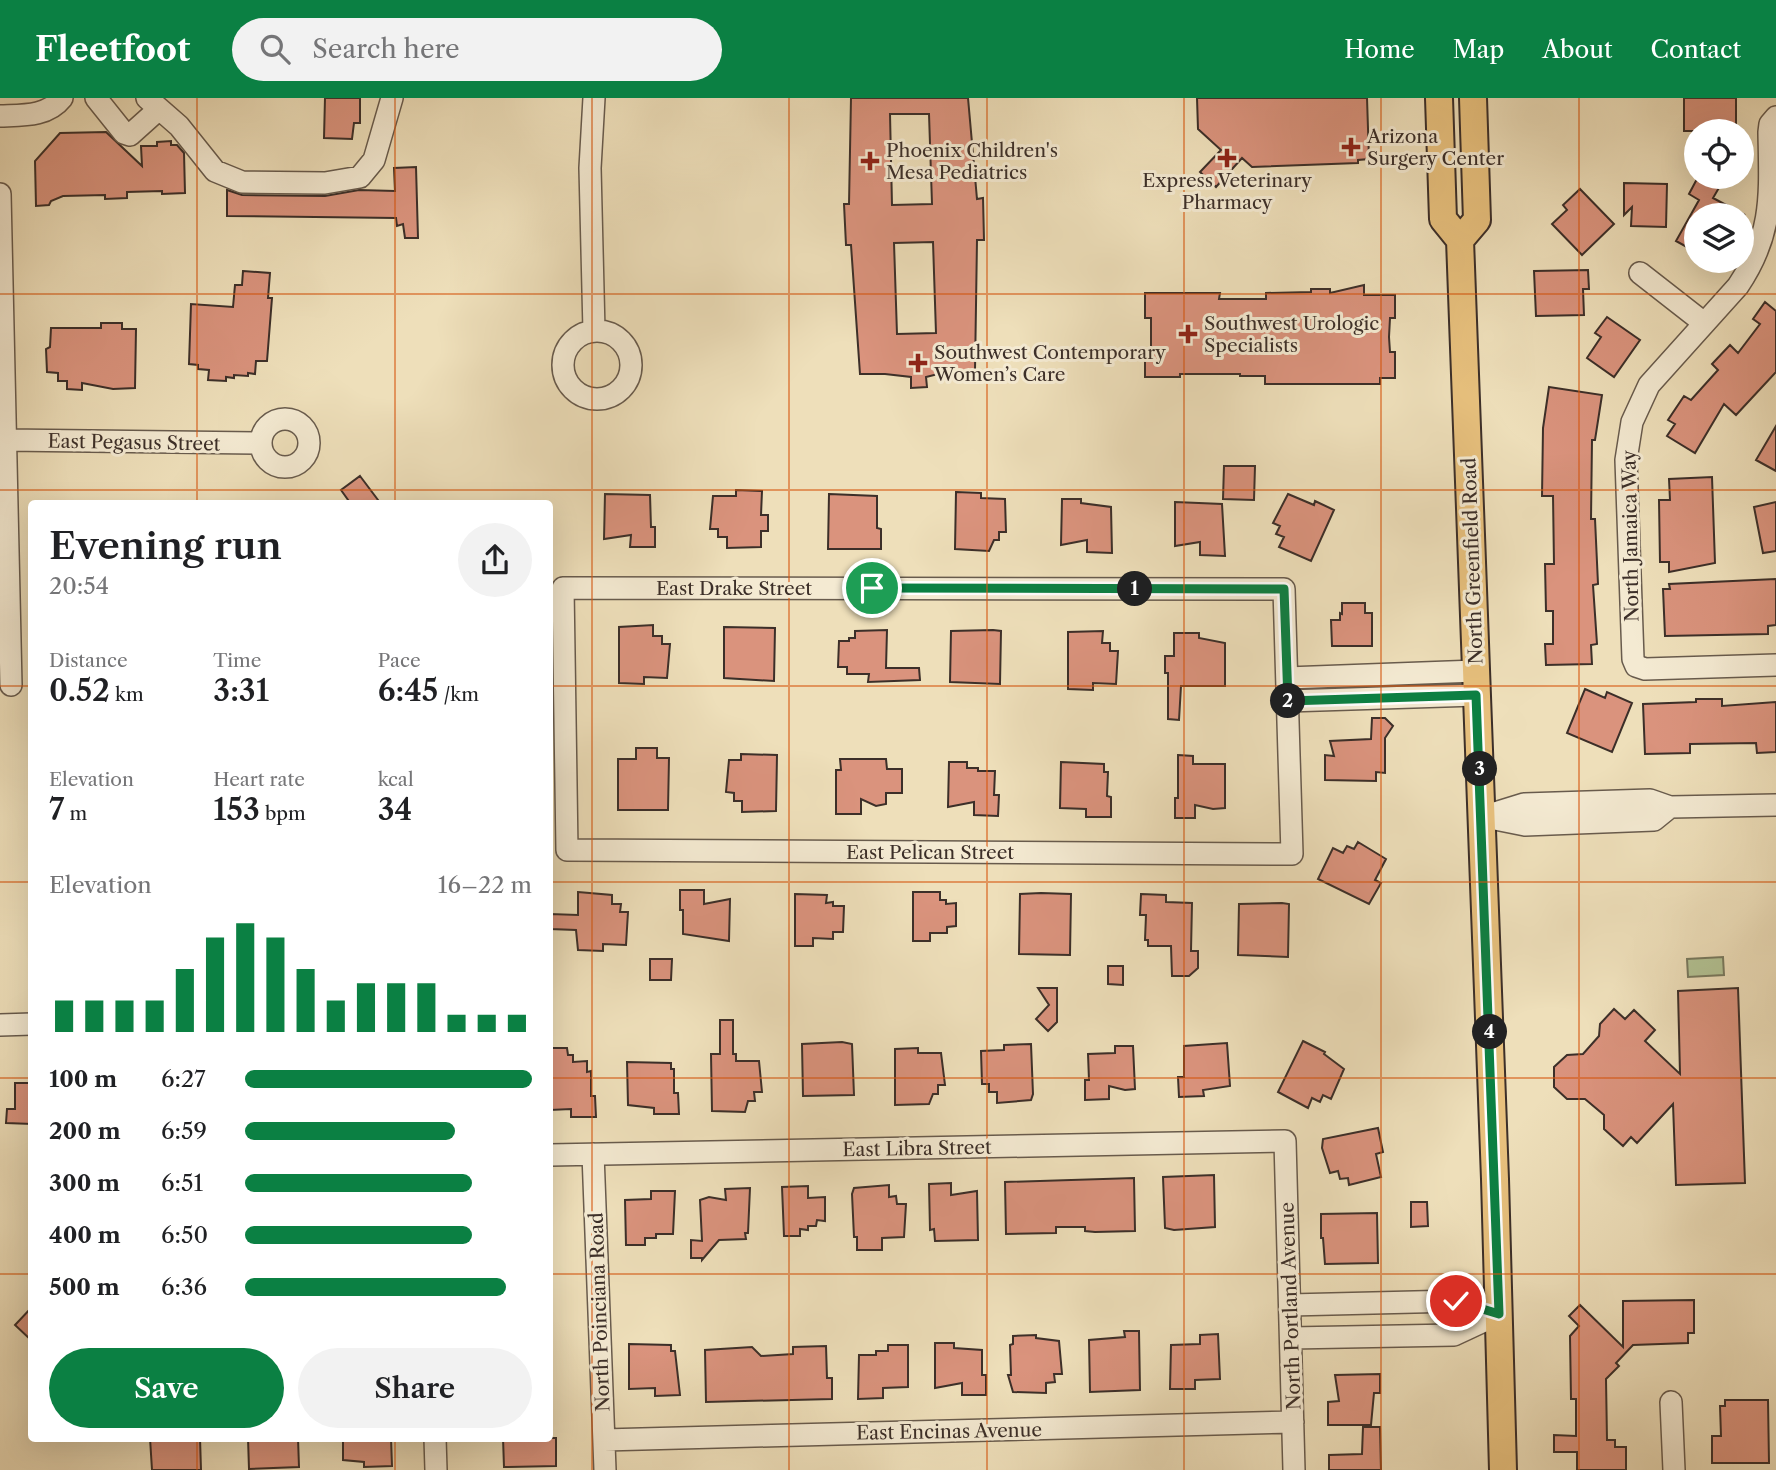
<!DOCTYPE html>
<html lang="en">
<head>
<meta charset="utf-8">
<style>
	:root { --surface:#fff; --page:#f2f2f2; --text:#202124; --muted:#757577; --accent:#0b8043 }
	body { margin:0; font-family:"Libre Caslon Text",serif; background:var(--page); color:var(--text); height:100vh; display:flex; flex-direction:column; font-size:26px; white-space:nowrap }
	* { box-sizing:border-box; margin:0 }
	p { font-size:23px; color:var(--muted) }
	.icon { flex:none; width:38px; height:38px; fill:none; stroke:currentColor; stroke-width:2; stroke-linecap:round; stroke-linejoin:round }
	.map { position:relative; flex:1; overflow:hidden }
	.drawer { position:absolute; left:28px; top:402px; width:525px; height:942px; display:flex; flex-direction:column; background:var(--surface); border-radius:7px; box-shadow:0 7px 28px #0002 }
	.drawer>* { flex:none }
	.buttons { position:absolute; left:1684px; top:21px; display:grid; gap:14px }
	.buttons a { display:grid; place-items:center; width:70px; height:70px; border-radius:50%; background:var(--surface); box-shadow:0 7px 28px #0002; font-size:35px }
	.pin { position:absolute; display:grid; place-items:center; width:60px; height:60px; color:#fff; margin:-30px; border:4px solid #fff; border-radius:50%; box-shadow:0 2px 7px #0007 }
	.km { position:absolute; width:35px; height:35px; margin:-18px; border-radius:50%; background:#222; color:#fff; font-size:19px; line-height:35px; text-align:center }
	.round { display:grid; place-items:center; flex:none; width:74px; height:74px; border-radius:37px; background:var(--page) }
	.headline { display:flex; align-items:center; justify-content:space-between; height:119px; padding:0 21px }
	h1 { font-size:38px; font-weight:600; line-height:52px }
	.stats { display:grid; grid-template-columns:repeat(3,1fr); gap:10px; height:119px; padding:7px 21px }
	.stats div { display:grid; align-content:center }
	.stats b { font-size:30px; font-weight:600 }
	.stats small { font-size:19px; font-weight:400 }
	.stats p { font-size:19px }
	.chart { height:196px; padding:14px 21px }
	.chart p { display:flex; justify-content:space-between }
	.chart svg { width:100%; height:126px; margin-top:7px; stroke:var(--accent); stroke-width:6 }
	.button { display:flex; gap:14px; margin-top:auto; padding:14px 21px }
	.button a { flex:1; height:80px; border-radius:42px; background:var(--accent); color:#fff; font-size:28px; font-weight:600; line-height:80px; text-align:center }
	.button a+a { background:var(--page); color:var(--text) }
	ul { padding:0 21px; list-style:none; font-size:23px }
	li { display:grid; grid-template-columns:112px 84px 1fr; align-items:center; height:52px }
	li i { height:18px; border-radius:9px; background:var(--accent) }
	header { display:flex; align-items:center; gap:42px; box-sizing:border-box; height:98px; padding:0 35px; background:var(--accent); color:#fff }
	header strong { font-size:33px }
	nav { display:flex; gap:38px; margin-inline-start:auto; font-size:24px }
	.search { width:490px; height:63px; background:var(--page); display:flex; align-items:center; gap:18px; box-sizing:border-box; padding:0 24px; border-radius:38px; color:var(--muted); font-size:26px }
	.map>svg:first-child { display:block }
	.green { fill:#b3c394; stroke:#78795e; stroke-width:2 }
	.building { fill:#da937d; stroke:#3c2f29; stroke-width:2; fill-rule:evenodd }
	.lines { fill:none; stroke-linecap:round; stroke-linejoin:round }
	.minor-casing { stroke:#685b4d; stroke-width:24 }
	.major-casing { stroke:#3c2f29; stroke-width:30 }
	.minor { stroke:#f4ead2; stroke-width:21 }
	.major { stroke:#e7c07d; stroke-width:26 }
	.route-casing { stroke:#fff; stroke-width:14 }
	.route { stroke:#0b8043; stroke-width:9 }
	.grid { fill:none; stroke:#d7550f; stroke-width:2; stroke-opacity:0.55 }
	.poi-dot { fill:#8f2418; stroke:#f4ead2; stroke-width:2.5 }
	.labels { text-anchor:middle; stroke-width:6; stroke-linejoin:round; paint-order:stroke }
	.poi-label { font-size:19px; fill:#3c2f29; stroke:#f4ead2; text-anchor:start }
	.street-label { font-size:19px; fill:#3c2f29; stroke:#f4ead2 }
</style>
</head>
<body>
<header>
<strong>Fleetfoot</strong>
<div class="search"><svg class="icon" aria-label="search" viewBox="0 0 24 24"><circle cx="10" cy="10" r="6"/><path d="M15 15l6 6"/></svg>Search here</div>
<nav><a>Home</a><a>Map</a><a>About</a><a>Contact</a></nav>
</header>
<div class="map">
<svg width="1776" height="1372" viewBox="0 0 1776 1372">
	<rect width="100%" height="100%" fill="#eedfba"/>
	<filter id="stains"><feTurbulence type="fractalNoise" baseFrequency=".00286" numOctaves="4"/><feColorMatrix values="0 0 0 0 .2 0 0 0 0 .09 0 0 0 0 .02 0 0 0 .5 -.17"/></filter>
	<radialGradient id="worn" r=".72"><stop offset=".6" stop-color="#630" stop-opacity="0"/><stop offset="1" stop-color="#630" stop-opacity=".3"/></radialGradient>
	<path class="green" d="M1723,859L1724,877L1688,879L1687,861Z"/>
	<path class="building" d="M325,0H360V25H354L352,41L324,40Z
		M851,0H968L977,101L983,100L984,142H977L975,272L950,273L926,279L927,289L911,290V279L885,276H860L851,147H846L844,106H849ZM890,16H929L932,106L892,107ZM933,144L936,235L897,236L894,145Z
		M1197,0H1367L1369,61L1358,62V65L1252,69L1242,60L1216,89L1200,74L1221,52L1198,31Z
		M1684,0H1736V33H1684Z
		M106,34L142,68L141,48H157V44L171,43V47H177L184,55L185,95L162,96V93L127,94V100L105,101V97L63,98L51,103L49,107L36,108L35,63L60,35Z
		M416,69L418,140H405L403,126L397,128L396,120L227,118V92L242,97L325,98L359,92L395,93L394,70Z
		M1698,79L1720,88L1713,100L1745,117H1696V154L1676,143L1699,102L1689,96Z
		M1624,85L1667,86L1666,129L1631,128L1632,109L1624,117Z
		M1580,91L1614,126L1582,157L1552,126L1567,112L1563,107Z
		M1588,172L1589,191H1583L1584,217L1536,218L1534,173Z
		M243,173L270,175L268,200H272L267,263H256L255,276L248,275V278L234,277V280L226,279V283L208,282L209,272L198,271V267L189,266L191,206L233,209L235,187H242Z
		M1364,187V197H1395V220H1390L1389,239L1390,254H1395V280H1380V286H1265V278H1240V276H1180V279H1145V251H1151V220H1145V195H1220L1219,201H1266V195L1311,194V191H1330V195Z
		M1765,204L1776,213V274L1736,317L1724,306L1695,355L1667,338L1675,326L1668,322L1684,298L1691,302L1718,272L1712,266L1730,247L1738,255L1760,226L1753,221Z
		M1607,219L1640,242L1614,279L1587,260L1601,239L1595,235Z
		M101,225H122V231H136L135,290L113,291L82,285V292L67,291V283H58V275L47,274L46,251L50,249L51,230H101Z
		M1549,289L1602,297L1595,342H1592L1591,421H1595L1598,486L1593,487L1597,546L1591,547L1592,566L1546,567L1545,546H1553V513H1546L1545,466H1554L1553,398H1542L1543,330Z
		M1776,328V373L1756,362Z
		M1224,368H1255L1254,402L1223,401Z
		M360,378L381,406H351L341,392Z
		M1712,379L1715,465L1669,474V464H1660L1659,402H1670L1669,381Z
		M736,392L762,393L761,417H768V433H761V449L727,450V439H718V431H710L713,398H736Z
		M956,394L981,395V400L1005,401L1006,434H999V442H994L989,453L955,451Z
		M605,396L650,397L651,429H655V449H630L631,437L604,441Z
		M829,396L877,398V430L881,431V451H828Z
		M1288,396L1314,407L1315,403L1334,412L1311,463L1279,449L1284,439L1276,436L1280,428L1273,425Z
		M1062,401H1081V405L1111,409L1112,455L1087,454V442L1061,447Z
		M1175,404L1222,406L1225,458L1200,457V444L1175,448Z
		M1776,404V453L1763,455L1754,409Z
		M1776,481V527L1768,528V536L1665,538L1663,491H1670L1669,486Z
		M1342,505H1365V515H1372V548H1332L1331,522H1340V515L1342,516Z
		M653,527V538H662V546H670L667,580L644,579V586L619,585V529Z
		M724,529L775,530L774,583L724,580Z
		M887,532L886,570H919L920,582L868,584L869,576H847V569H838L839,543H849V540H855V533Z
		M993,532L1001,533L1000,586L950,584L951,533Z
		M1103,533L1102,545H1110V553H1118L1116,586L1093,585V592L1068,591V534Z
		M1174,535H1199V540L1225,545V588H1181L1179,622L1168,621V575H1165V558H1174Z
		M1585,591L1605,600L1607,594L1632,605L1612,654L1567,635Z
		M1696,601H1722V608L1776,604V654L1757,655L1756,645L1690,646V655L1645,656L1643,606L1696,604Z
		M1372,620H1385L1393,628L1385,640V675L1376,674V683L1325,682V657L1334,658L1330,643L1371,641Z
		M636,650H657V660H669L668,712H618V661H636Z
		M741,656L777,657L776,713L742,714V703H734V695L726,694L729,662H741Z
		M1178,657L1193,658V666H1225V710L1213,711L1195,707V720H1175V700H1178Z
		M840,661H886L887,671H902V695H886V706L876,708L861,701V716H836V672H841Z
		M949,664H967V670H978V673H995L994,697H999L998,718L974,717V704L948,709Z
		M1061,664L1104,666V674H1108L1107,698L1111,699V719H1086V711L1060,710Z
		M1358,744L1386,761L1375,782L1381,785L1369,806L1318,781L1333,750L1343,755L1347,748L1354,751Z
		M680,792H704V806L730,801L729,843L683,836V812H680Z
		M578,794L612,797V806H621L620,814H628L626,847L603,846V853L578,852L576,832L550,831V816L578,817Z
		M913,794H940V802H946V806L956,805V828L947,829V835H930V843H913Z
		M1041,795L1071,796L1070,857L1019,856L1020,796Z
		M795,796L827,797L826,805L833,804V808H844L843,834H833V841L813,840V848H795Z
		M1141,796L1166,797V804L1192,805L1191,853H1198V870L1189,878H1172L1171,848H1148V842H1145L1146,817H1140Z
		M1282,805L1289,806L1288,859L1238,857L1239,806Z
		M650,861H672L671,882H650Z
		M1108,868H1123V887L1108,886Z
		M1038,890H1057V924L1048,933L1036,921L1049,907Z
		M1738,890L1745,1085L1676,1087L1673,1006L1637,1045L1631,1039L1623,1048L1604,1031V1017L1585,1001H1567L1554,989V969L1567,957L1583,956L1599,938L1600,926L1614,911L1625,921L1634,912L1655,932L1645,943L1680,976L1678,893Z
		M720,922H733V956H736V963H759L762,994H754L755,1003H748L745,1014L712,1013L711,956H720Z
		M1303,943L1325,954L1324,956L1344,971L1331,1001L1323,997L1320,1004L1312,1000L1308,1010L1278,994Z
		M842,944L852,946L854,997L803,998L802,946Z
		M1227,945L1230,988L1203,992L1204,998L1179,999L1178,979H1184V948Z
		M1031,946L1033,996L1031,1002L997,1005V994H989V986H982L981,953L1004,952V947Z
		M1115,948H1133L1135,991L1125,992L1109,988V1001L1085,1002V982H1089L1088,956L1115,955Z
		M550,950H567L568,957H573V964L587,963V974L591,973V998H595L596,1019H571V1011L550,1012Z
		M918,950V955H941L945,987H938V996H933L929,1006L895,1007V951Z
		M627,964L671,965V971H674V995H678L679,1016H654V1010L628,1007Z
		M15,985H32V1026L6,1025L7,1011H15Z
		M1378,1030L1383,1054L1376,1056L1381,1079L1349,1087L1348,1080L1340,1081L1338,1073L1330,1075L1322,1050L1323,1041Z
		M1214,1077L1215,1129L1174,1132L1165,1130L1163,1079Z
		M1134,1080L1135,1133L1095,1134L1085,1133V1129H1056V1135L1006,1136L1005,1084Z
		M951,1085V1097L977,1093L978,1142L935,1143L934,1131L930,1132L929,1086Z
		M889,1087V1099L896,1098L897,1106H906L904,1139L882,1140V1152H857V1139H854L852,1096L854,1090Z
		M808,1088V1100L825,1099V1123L817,1122L816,1128H808V1132L800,1131V1138H784L782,1089Z
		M750,1090L748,1135H745L746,1141L719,1142L702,1162V1160H691V1142L702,1143L700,1102L709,1099L726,1102L725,1091Z
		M651,1093H675L673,1136H656V1140H645V1147H626L625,1102L651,1101Z
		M1411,1104H1427L1428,1128L1411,1129Z
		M1377,1115L1378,1165L1325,1166L1323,1140H1321V1116Z
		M1694,1202V1235H1688V1245L1633,1247L1616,1265L1619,1268L1606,1281L1607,1342H1615V1349H1626V1372H1577V1354H1554V1337L1576,1338V1301H1571L1570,1238L1579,1228L1569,1218L1580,1207L1623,1249V1203Z
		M32,1209V1243L15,1227Z
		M1124,1233H1139L1140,1292L1090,1294L1089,1242L1125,1239Z
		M1218,1236L1220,1281L1195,1282V1291H1170L1171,1247L1200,1246V1237Z
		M1036,1237V1240L1059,1243L1062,1276H1054L1055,1284L1046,1285V1295L1013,1294L1008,1277H1011L1010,1247L1013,1246V1238Z
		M935,1245H954V1250L982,1252V1277H986V1297H962V1285L935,1290Z
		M629,1246L671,1247V1253H675L680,1297L655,1298V1290L629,1291Z
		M888,1247H908V1289L883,1290V1300L858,1301L859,1257H876V1253H888Z
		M826,1248L827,1280H832V1301L706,1304L705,1252L752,1249L761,1258L793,1256V1249Z
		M1380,1276V1295H1374L1371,1327H1328V1304L1339,1303L1335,1277Z
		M1725,1302H1768L1769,1365H1712V1338H1721L1720,1308H1725Z
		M1363,1329H1380L1381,1372H1329V1357L1362,1356Z
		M150,1340H200L201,1372H152Z
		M248,1340H298L299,1369L249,1371Z
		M343,1340H391L392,1368L364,1369V1364L343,1362Z
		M503,1340H556V1368L504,1369Z"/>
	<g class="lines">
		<g class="minor-casing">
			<path id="minor" d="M96,0L124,35L130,37L159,11
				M147,0L179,28L215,73L242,84L325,85L360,79L374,62L392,0
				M0,18C22,17 47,19 62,0
				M1776,19L1770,26L1769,34C1770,95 1774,135 1738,188L1649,287L1632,324L1626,362L1633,561L1636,568L1645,571L1776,567
				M0,96L11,587
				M1640,175L1704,225
				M563 267a34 34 0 1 1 68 0a34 34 0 1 1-68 0Z
				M594,233L590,70L594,0
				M261 345a24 24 0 1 1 48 0a24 24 0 1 1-48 0Z
				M6,342L261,345
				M563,490L1284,491L1292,756L567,752Z
				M1287,580L1476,573
				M1288,603L1476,597
				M1482,719L1524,706L1650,702L1670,709L1776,707
				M1485,719L1525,727L1654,722L1670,709
				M0,927L32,926
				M593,1056L605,1372
				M550,1057L1285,1043L1294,1372
				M1290,1207L1456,1203L1499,1216
				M1291,1240L1454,1237L1499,1216
				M1671,1304L1674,1372
				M435,1340L436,1372
				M604,1342L1293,1324"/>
		</g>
		<g class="major-casing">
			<path id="major" d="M1439,0L1443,121L1460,142L1495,1081L1503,1372
				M1460,142L1477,122L1473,0"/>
		</g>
		<use href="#minor" class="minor"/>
		<use href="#major" class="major"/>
	</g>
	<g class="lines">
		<g class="route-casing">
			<path id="route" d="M872,490L1284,491L1288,603L1476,597L1499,1216L1456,1203"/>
		</g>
		<use href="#route" class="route"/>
	</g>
	<path class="grid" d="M197,0V406M395,0V406M592,0V1372M789,0V1372M987,0V1372M1184,0V1372M1381,0V1372M1579,0V1372M0,196H1776M0,392H1776M0,588H32M550,588H1776M0,784H32M550,784H1776M0,980H32M550,980H1776M0,1176H32M550,1176H1776M197,1340V1372M395,1340V1372"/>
	<g class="poi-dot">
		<path d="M1347.5 38.5h7v7h7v7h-7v7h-7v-7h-7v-7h7z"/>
		<path d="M1223.5 49.5h7v7h7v7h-7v7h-7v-7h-7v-7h7z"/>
		<path d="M866.5 52.5h7v7h7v7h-7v7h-7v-7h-7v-7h7z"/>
		<path d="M1184.5 225.5h7v7h7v7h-7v7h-7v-7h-7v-7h7z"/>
		<path d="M914.5 254.5h7v7h7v7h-7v7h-7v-7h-7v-7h7z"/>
	</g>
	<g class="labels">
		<g class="poi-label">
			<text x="1367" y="45">Arizona<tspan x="1367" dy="22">Surgery Center</tspan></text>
			<text x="886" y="59">Phoenix Children's<tspan x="886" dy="22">Mesa Pediatrics</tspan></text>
			<text x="1227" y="89" text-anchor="middle">Express Veterinary<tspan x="1227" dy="22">Pharmacy</tspan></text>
			<text x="1204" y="232">Southwest Urologic<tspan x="1204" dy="22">Specialists</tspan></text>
			<text x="934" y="261">Southwest Contemporary<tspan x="934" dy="22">Women’s Care</tspan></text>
		</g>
		<g class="street-label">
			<text transform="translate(134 344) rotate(1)" y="7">East Pegasus Street</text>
			<text transform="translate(1630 438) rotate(-91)" y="7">North Jamaica Way</text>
			<text transform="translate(1472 463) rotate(-92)" y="7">North Greenfield Road</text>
			<text x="734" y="497">East Drake Street</text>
			<text x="930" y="761">East Pelican Street</text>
			<text transform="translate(917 1050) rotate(-1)" y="7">East Libra Street</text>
			<text transform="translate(1290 1208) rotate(-92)" y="7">North Portland Avenue</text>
			<text transform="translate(599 1214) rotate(-92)" y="7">North Poinciana Road</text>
			<text transform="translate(949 1333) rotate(-1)" y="7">East Encinas Avenue</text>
		</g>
	</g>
	<rect width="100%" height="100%" filter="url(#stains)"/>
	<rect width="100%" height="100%" fill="url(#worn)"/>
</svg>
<div class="buttons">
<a><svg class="icon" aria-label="locate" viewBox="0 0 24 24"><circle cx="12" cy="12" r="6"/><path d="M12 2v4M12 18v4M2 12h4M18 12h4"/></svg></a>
<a><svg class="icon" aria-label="layers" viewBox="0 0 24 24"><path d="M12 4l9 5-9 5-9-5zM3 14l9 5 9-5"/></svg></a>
</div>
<div class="pin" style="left:872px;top:490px;background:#1e9e55"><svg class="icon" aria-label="arrive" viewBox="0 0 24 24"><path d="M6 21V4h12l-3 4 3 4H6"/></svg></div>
<div class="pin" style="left:1456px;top:1203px;background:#d93025"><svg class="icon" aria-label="check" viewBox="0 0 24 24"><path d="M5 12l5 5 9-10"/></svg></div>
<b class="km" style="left:1135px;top:491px">1</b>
<b class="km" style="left:1288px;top:603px">2</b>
<b class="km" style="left:1480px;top:671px">3</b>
<b class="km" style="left:1490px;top:934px">4</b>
<section class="drawer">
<div class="headline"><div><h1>Evening run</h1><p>20:54</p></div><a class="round"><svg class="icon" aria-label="share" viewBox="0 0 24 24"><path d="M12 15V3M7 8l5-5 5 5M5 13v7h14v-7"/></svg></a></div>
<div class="stats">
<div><p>Distance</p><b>0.52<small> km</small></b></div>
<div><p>Time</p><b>3:31</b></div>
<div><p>Pace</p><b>6:45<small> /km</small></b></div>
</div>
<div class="stats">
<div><p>Elevation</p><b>7<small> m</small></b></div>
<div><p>Heart rate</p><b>153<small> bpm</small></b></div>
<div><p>kcal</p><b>34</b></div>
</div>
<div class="chart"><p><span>Elevation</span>16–22 m</p>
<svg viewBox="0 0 160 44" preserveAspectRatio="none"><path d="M5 44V33M15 44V33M25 44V33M35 44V33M45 44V22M55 44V11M65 44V6M75 44V11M85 44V22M95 44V33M105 44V27M115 44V27M125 44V27M135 44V38M145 44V38M155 44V38"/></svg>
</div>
<ul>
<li><b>100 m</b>6:27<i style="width:100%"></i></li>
<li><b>200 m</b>6:59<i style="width:73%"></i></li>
<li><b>300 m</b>6:51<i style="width:79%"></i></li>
<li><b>400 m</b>6:50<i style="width:79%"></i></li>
<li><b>500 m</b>6:36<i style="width:91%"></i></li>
</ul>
<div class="button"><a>Save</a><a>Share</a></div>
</section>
</div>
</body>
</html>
